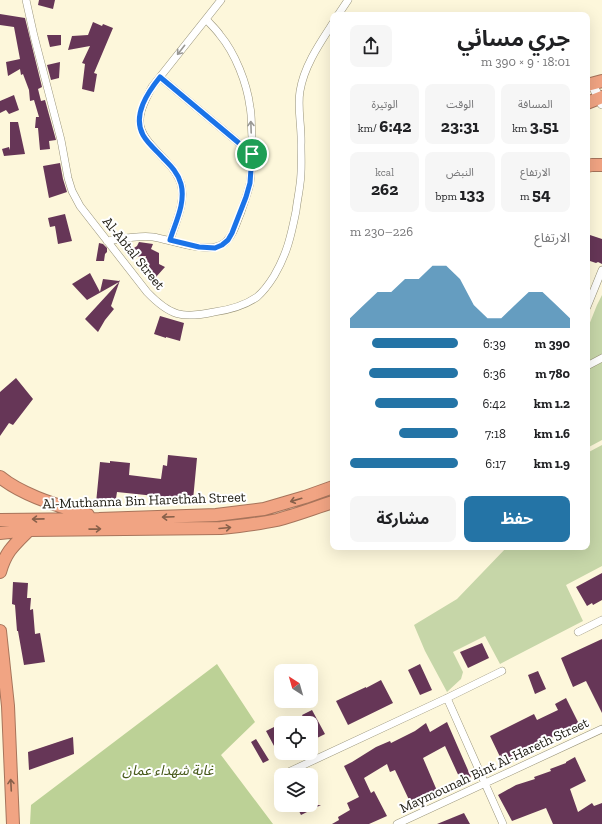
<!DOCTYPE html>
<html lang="ar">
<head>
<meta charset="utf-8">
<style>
	:root { --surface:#fff; --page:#f6f6f6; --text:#202124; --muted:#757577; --accent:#2474a6 }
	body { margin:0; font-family:"Zilla Slab","Noto Sans Arabic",serif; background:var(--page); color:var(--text); direction:rtl; height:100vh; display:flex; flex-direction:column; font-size:15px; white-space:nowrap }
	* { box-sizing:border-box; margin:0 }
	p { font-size:13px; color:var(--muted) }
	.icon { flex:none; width:22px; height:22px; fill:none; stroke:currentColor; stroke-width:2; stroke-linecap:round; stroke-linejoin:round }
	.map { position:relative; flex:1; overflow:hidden; direction:ltr }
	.side { position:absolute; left:330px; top:12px; width:260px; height:538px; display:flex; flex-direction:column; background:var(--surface); border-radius:8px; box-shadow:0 4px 16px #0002; direction:rtl }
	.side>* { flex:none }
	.needle { width:26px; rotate:323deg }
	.fabs { position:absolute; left:274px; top:664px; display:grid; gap:8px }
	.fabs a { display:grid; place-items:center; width:44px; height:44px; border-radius:8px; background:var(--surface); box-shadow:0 4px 16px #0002; font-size:20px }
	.pin { position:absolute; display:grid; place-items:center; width:34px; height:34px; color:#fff; margin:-17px; border:2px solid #fff; border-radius:50%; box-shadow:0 1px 4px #0007 }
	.round { display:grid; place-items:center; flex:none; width:42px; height:42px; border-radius:8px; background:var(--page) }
	.headline { display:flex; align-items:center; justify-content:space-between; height:68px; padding:0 20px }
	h1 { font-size:22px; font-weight:700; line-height:30px }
	.metrics { display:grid; grid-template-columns:repeat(3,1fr); gap:6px; height:68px; padding:4px 20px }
	.metrics div { display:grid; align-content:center; border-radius:8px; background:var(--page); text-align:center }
	.metrics b { font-size:17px; font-weight:700 }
	.metrics small { font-size:11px; font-weight:400 }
	.metrics p { font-size:11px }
	.chart { height:112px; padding:8px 20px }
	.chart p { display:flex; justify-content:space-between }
	.chart svg { width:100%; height:72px; margin-top:4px; fill:var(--accent); opacity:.7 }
	.button { display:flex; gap:8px; margin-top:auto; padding:8px 20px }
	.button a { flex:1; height:46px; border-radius:8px; background:var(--accent); color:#fff; font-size:16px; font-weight:700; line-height:46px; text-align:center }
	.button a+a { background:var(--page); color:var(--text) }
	ul { padding:0 20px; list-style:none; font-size:13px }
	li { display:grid; grid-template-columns:64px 48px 1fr; align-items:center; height:30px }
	li i { height:10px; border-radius:5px; background:var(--accent) }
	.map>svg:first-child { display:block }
	.green { fill:#c6d6a8 }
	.forest { fill:#bcd196 }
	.building { fill:#663657 }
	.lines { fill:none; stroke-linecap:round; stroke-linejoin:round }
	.street-casing { stroke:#979278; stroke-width:8 }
	.secondary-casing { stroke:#979278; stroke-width:10 }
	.highway-casing { stroke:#a7745b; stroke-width:14 }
	.street { stroke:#fff; stroke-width:7 }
	.secondary { stroke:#fff; stroke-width:9 }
	.highway { stroke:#f1a483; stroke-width:12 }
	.oneway { stroke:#999894 }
	.oneway2 { stroke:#87604a }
	.route-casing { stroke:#fff; stroke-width:8 }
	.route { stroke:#1a73e8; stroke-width:5 }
	.labels { text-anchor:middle; stroke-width:4; stroke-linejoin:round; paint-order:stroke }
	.street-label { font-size:14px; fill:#1d1b11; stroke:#fff }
	.park-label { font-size:14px; font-style:italic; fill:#47591a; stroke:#fff }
</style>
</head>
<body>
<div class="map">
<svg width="602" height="824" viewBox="0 0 602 824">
	<rect width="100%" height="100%" fill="#fdf7db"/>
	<path class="green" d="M602,295V440L587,448V330L597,305Z
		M602,445V566L566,585L583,621L500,664L485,636L453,652L463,672L461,679L447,692L425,651L414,625L457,599L507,547H587V453Z"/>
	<path class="forest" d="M217,664L255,722L221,755L273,824H30L31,805Z"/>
	<path class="building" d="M39,0H55L53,9L38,5Z
		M0,14L25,18L42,87L38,89L41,101L45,100L56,140L49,141L50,149L40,150L38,128H35L36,117H39L34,100L30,101L29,90L23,74L21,75L20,69L8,76L6,62L20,59L14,27L0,25Z
		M93,22L102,26L103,24L113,28L94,73L97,74L94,92L82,89L85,64L82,63L90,46L68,50L72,36L88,35Z
		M47,35H61V45L50,47Z
		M60,62L59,78L51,80L47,65Z
		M14,95L19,110L9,114L6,110L0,113V101Z
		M10,122H18L25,154L4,156L2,149L9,147L10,150Z
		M60,163L63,179L67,192L49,198L43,166Z
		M65,214L72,241L58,244L55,226L50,227L48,218Z
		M587,234L602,239V264L598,262L596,263L587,260Z
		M139,242L153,244L151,249L159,253V264L165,267L156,277L142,266L146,256L131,257L134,248L137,246Z
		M99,243L103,244L107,248V252L105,254L104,261H96Z
		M90,273L100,292L103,279L119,281L120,280L111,306L114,309L105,320L98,332L85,319L119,282L87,300L72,284Z
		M160,316L184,323L180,341L166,337V338L154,334Z
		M16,378L33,399L13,425L9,423L0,436V392Z
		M168,455L197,458L193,500L117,492L115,505L96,503L100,462L110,463V461L130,463L129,475L161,479L163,465L167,466Z
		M602,573V600L593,605L592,603L587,606L576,587Z
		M13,582L28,583L27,598H31L30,610L33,609L35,634L40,633L45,662L24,665L18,631H17L15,605L12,604Z
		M602,639V713L586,681L573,687L561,658Z
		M482,643L489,658L468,668L460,652Z
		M420,664L432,690L420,695L408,670Z
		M538,671L546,689L535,694L528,675Z
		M381,680L393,703L348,725L336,701L366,687V688Z
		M566,698L579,724L547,740L548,742L532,750L533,752L523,757L520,752L502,761L490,736L534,714L537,720L558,710L555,704Z
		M312,710L325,734L315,739L311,732V723H306L302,715Z
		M447,722L471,777L461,781L445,746L423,758L438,793L411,804L395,770L390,772L387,764L364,778L371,793L374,791L387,816L369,824H332L339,820L338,817L350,810L347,803L359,797L344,766L352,762L376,747L390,741L391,743L415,731L426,723L430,732Z
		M276,726L281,736V759L266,731Z
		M73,737L74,754L29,770L28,752Z
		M256,739L269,760L263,763L251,742Z
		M575,757L586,781L570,789L578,812L592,803L594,806L602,803V824H553L546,808L512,821L498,795L516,785L535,779L534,777L551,771L550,769L566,763V762Z
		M296,805H321L301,815Z
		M464,813L470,824H437Z"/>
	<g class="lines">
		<g class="street-casing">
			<path id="street" d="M26,0L34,36L61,140L68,178L72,191L80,206L147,292C170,316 182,319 214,312C229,310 244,306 257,297C264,291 269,284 274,276C287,254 291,236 296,211C297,202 299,193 300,184C302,171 301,158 301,145C302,127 297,108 300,91C304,66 320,43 333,23
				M338,15L348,0
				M160,77L252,154
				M107,241C122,239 138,235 153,237C171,240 205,253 221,245C233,239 236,223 241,212C244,202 248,193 250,183C252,168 252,152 252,137C251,127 252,117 250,107C247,83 235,53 220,35C216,29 210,24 206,19
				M170,241C175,223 186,203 181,184C178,175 173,168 166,161C138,132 131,125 152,87L221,0
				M587,307L602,270
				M587,366L602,358
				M578,632L602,620
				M447,698L503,824
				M282,775L447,698L502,671
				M397,824L602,729"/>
		</g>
		<g class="secondary-casing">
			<path id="secondary" d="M592,84L602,104"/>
		</g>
		<g class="highway-casing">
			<path id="highway" d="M587,85L602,81
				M587,103L602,97
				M587,166L592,165H602
				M0,477C23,496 60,506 88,515
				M0,520L99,519L216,515L264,509L305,497L333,487
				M0,533L29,530L221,528C240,526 258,524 277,520C296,515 314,508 333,502
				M0,572C6,551 14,545 29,530
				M0,631L8,706L13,824"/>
		</g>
		<use href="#street" class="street"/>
		<use href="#secondary" class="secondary"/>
		<use href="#highway" class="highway"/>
	</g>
	<defs><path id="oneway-shaft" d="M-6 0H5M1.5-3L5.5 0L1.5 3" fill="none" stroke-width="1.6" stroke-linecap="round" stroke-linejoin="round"/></defs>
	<g class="oneway">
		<use href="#oneway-shaft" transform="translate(181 50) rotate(128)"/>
		<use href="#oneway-shaft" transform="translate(251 127) rotate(-92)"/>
	</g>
	<g class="oneway2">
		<use href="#oneway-shaft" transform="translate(296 500) rotate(164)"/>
		<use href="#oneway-shaft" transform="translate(168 517) rotate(178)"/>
		<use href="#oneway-shaft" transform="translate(38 519) rotate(179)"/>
		<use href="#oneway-shaft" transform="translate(225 528) rotate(-5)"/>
		<use href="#oneway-shaft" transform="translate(95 529) rotate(-1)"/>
		<use href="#oneway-shaft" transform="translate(11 785) rotate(-93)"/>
	</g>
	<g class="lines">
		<g class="route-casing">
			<path id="route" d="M160,77L252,154L250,183L246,197L232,233L228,240L222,245L215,248L199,247L170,240C175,223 186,203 181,184C178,173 171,166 164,159C157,151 148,144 143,135C132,115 148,92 160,77Z"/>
		</g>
		<use href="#route" class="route"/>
	</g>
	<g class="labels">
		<g class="street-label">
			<text transform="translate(134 253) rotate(51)" y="5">Al-Abtal Street</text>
			<text transform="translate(144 500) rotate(-2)" y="5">Al-Muthanna Bin Harethah Street</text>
			<text transform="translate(494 765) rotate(-25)" y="5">Maymounah Bint Al-Hareth Street</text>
		</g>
		<g class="park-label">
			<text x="168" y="775">غابة شهداء عمان</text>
		</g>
	</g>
</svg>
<div class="fabs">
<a><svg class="needle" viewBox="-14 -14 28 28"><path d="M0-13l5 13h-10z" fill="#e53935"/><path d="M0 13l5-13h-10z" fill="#757577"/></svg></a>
<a><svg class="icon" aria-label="locate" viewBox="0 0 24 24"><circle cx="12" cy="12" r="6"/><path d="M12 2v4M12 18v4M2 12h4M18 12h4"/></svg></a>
<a><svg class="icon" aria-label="layers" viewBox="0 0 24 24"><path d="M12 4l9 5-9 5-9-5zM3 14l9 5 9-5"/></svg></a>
</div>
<div class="pin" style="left:252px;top:154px;background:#1e9e55"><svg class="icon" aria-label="arrive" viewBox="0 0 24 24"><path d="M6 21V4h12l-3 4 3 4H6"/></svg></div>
<section class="side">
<div class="headline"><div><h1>جري مسائي</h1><p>18:01 · 9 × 390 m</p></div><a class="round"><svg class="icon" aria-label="share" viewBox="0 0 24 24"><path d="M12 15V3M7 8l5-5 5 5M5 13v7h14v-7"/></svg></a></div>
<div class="metrics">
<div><p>المسافة</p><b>3.51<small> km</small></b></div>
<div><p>الوقت</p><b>23:31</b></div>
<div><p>الوتيرة</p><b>6:42<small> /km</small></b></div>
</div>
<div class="metrics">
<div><p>الارتفاع</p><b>54<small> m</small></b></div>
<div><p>النبض</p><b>133<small> bpm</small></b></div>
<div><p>kcal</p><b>262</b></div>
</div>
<div class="chart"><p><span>الارتفاع</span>226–230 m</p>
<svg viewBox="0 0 160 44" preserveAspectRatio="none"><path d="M0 44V38L10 30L20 22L30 22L40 14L50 14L60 6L70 6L80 14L90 30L100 38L110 38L120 30L130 22L140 22L150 30L160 38V44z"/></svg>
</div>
<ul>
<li><b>390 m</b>6:39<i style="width:80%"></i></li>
<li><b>780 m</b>6:36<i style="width:82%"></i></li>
<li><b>1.2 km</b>6:42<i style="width:77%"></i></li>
<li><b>1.6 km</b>7:18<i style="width:55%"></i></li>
<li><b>1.9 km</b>6:17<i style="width:100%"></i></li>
</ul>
<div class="button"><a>حفظ</a><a>مشاركة</a></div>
</section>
</div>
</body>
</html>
